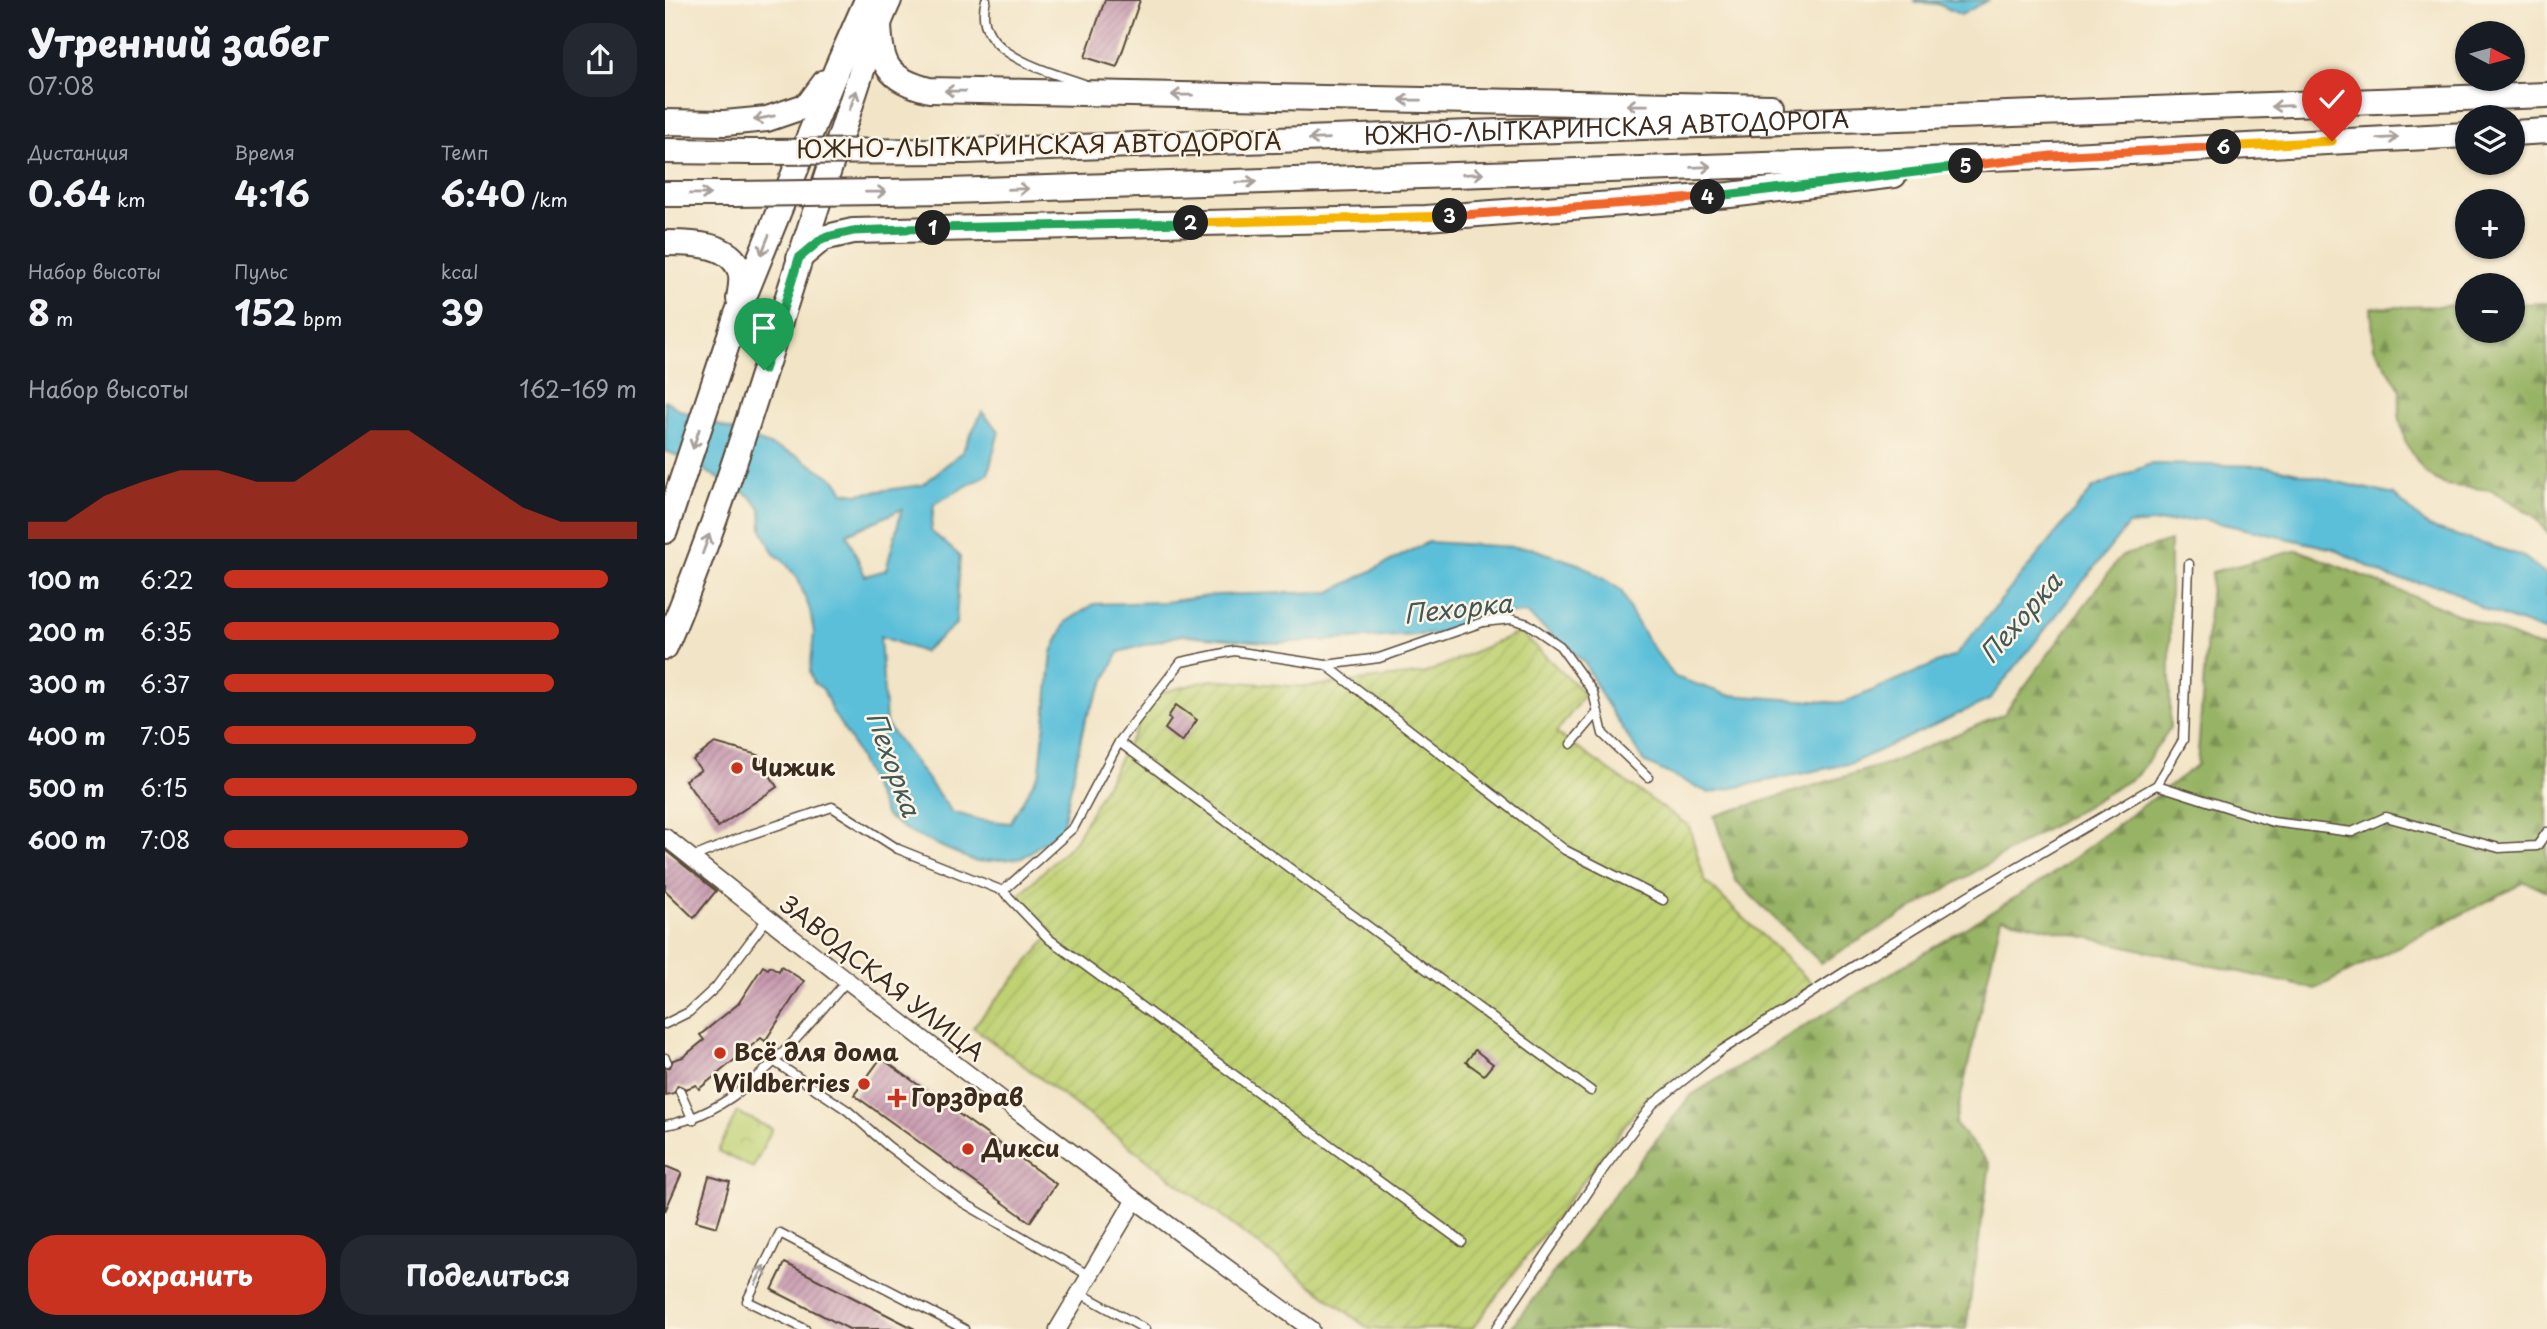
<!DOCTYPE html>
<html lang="ru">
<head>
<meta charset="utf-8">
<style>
	:root { --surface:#171b24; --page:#242831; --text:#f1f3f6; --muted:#9ea1a6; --accent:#c8321e }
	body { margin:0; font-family:"Playpen Sans",sans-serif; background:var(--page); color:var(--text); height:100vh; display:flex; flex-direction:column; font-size:26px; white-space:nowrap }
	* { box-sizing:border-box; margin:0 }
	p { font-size:23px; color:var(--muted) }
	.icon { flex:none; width:38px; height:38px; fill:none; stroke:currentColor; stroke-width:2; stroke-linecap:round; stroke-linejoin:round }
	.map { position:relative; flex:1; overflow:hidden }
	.sheet { display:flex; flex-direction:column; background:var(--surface); width:665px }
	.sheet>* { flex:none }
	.needle { width:46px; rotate:96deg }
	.buttons { position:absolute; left:1790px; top:21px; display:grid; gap:14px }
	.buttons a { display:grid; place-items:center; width:70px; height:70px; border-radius:50%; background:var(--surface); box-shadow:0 2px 5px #0004; font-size:35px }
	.pin { position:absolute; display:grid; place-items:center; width:60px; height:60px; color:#fff; margin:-72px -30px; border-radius:50% 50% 50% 0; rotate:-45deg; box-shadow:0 0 7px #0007 }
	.pin .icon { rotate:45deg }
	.km { position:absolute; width:35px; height:35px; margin:-18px; border-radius:50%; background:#222; color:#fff; font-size:19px; line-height:35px; text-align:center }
	.round { display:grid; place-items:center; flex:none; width:74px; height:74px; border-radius:28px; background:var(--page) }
	.overview { display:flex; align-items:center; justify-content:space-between; height:119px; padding:0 28px }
	h1 { font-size:38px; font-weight:700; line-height:52px }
	.figures { display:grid; grid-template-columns:repeat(3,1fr); gap:10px; height:119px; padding:7px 28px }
	.figures div { display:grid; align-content:center }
	.figures b { font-size:35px; font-weight:700 }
	.figures small { font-size:19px; font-weight:400 }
	.figures p { font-size:19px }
	.chart { height:196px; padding:14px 28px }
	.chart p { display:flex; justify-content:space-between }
	.chart svg { width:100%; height:126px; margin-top:7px; fill:var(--accent); opacity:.7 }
	.action { display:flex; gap:14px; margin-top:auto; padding:14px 28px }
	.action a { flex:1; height:80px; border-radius:28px; background:var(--accent); color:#fff; font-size:28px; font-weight:700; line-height:80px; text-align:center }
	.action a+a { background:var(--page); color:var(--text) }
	ul { padding:0 28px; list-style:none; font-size:23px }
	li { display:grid; grid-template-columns:112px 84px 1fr; align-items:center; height:52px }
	li i { height:18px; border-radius:9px; background:var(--accent) }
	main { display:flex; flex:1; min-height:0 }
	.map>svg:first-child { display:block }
	.forest { fill:url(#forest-firs); stroke:#696e42; stroke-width:2 }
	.park { fill:url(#park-crowns); stroke:#7d7e48; stroke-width:2 }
	.garden { fill:url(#garden-furrows); stroke:#7d7e48; stroke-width:2 }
	.water { fill:#5bbfd9; stroke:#4b747c; stroke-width:2; fill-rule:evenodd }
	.building { fill:url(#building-hatch) }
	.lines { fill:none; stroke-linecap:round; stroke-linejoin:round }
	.service-casing { stroke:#564637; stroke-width:11 }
	.minor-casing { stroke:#564637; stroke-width:19 }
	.primary-casing { stroke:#564637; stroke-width:28 }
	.service { stroke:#fff; stroke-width:8 }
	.minor { stroke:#fff; stroke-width:16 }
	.primary { stroke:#fff; stroke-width:24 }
	.primary-bridge-casing { stroke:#564637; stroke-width:28; stroke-linecap:butt }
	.primary-bridge { stroke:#fff; stroke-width:24 }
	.oneway { stroke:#a79f9a }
	.split-1-casing { stroke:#fff; stroke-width:14 }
	.split-2-casing { stroke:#fff; stroke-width:14 }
	.split-3-casing { stroke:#fff; stroke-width:14 }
	.split-4-casing { stroke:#fff; stroke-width:14 }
	.split-5-casing { stroke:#fff; stroke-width:14 }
	.split-6-casing { stroke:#fff; stroke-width:14 }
	.split-7-casing { stroke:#fff; stroke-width:14 }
	.split-1 { stroke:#22a559; stroke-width:9 }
	.split-2 { stroke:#22a559; stroke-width:9 }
	.split-3 { stroke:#f5b400; stroke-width:9 }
	.split-4 { stroke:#f0652b; stroke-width:9 }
	.split-5 { stroke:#22a559; stroke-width:9 }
	.split-6 { stroke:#f0652b; stroke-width:9 }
	.split-7 { stroke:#f5b400; stroke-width:9 }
	.poi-dot { fill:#c8321e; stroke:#fcf5e5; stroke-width:2.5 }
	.labels { text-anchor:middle; stroke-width:5; stroke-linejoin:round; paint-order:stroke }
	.street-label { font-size:24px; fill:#3b2a1e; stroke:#fcf5e5 }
	.poi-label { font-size:24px; font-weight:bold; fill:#3b2a1e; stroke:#fcf5e5; text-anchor:start }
	.water-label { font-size:26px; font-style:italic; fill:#455756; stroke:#fcf5e5 }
</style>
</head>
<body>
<main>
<section class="sheet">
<div class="overview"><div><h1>Утренний забег</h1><p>07:08</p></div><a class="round"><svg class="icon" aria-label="share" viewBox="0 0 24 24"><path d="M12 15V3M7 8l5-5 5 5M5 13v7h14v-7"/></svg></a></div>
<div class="figures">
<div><p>Дистанция</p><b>0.64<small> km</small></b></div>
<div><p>Время</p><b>4:16</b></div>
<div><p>Темп</p><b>6:40<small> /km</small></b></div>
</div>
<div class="figures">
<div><p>Набор высоты</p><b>8<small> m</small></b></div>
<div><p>Пульс</p><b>152<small> bpm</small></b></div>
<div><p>kcal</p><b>39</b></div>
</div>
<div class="chart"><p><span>Набор высоты</span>162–169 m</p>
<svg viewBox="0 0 160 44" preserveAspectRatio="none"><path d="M0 44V38L10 38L20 29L30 24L40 20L50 20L60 24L70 24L80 15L90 6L100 6L110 15L120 24L130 33L140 38L150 38L160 38V44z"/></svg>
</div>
<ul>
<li><b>100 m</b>6:22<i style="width:93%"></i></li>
<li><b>200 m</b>6:35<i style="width:81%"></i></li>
<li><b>300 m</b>6:37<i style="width:80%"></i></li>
<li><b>400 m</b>7:05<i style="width:61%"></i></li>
<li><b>500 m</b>6:15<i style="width:100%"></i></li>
<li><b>600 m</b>7:08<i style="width:59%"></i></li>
</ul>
<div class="action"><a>Сохранить</a><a>Поделиться</a></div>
</section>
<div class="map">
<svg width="1882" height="1329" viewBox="0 0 1882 1329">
	<defs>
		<pattern id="forest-firs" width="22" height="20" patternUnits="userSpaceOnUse" patternTransform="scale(1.75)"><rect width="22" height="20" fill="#97b365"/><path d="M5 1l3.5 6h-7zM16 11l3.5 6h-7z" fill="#7c9253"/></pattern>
		<pattern id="park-crowns" width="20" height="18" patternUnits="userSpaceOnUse" patternTransform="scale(1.75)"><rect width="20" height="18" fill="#bfd173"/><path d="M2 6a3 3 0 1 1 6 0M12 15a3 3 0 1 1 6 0" fill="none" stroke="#a5b463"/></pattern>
		<pattern id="garden-furrows" width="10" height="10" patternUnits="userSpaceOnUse" patternTransform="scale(1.75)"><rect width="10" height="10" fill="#bfd173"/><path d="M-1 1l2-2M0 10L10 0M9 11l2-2" fill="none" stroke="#a5b463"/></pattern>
		<pattern id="building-hatch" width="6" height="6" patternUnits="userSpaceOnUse" patternTransform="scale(1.75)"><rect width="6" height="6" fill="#c698af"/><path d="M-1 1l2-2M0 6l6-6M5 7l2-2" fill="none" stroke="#a27c8e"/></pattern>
	</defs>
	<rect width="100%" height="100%" fill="#fcf5e5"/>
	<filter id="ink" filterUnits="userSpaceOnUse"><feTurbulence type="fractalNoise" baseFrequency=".0143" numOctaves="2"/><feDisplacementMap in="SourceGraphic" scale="14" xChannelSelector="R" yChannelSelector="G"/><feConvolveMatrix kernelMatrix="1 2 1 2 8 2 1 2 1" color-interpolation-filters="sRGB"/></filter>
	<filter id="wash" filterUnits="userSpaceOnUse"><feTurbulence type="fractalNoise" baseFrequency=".00686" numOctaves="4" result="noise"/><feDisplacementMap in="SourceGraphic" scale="28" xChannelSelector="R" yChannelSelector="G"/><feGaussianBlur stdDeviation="1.57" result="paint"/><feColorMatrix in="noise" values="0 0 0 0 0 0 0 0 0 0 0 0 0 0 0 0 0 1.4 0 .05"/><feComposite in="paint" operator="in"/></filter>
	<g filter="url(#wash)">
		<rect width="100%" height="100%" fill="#f2e4c6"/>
		<path class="forest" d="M1882,303V533L1868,515L1826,490L1780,485L1759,472L1740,441L1734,415L1735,389L1709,347L1706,308L1802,305V331H1848V304Z
			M1505,541V728L1473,775L1156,963L1071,881L1049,816L1224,763L1339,714L1456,556Z
			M1633,550L1882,650V891L1860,882L1650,989L1336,918L1290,1124L1325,1164L1301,1329H845L1025,1096L1382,878L1532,765L1547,572Z"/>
		<path class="park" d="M72,1112L107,1129L88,1168L53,1151Z"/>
		<path class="garden" d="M855,632L920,694L891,733L1024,826L1040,881L1148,984L978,1101L807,1329H704L308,1027L388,932L352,897L410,841L490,694L546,680L640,687L761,673Z"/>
		<path class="water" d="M1249,0H1323L1296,15L1273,4L1250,2Z
			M0,400L15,410L132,456L171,480L179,492L192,494L257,485L297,452L317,412L334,431L323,474L269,504L266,531L295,556L291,624L258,652L215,636L221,724L287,812L315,820L345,823L375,771L387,652L401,622L429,604L500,602L551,595L665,592L763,542L866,548L916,565L956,590L966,612L985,644L1010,677L1063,695L1178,703L1291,655L1428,488L1485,464L1602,466L1729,495L1764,527L1858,556L1882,576V632L1821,610L1781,587L1726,578L1669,549L1536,519L1463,525L1324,700L1187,763L1044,793L979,762L937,696L919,662L861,613L817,616L771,634L611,643L516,635L454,652L420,720L397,829L357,858L311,862L246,833L221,816L186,741L167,711L158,689L149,683L145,672L149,633L145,610L133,579L117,559L109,554L97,529L96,509L86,497L16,457L0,451ZM237,509L221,570L200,576L182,534Z"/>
		<g id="blocks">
			<path class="building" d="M440,0H475L452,67L420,57Z
				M511,705L532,720L517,742L500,729L506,720L503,717Z
				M50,743L93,755L112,787L53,827L20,780L36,770L28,760Z
				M0,850L51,891L29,918L0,890Z
				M98,966L103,969L105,966L114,971L116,966L139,981L100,1041L96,1038L34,1089L31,1085L21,1089L13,1085L9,1093L0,1095V1068L5,1067L8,1060L18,1057L39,1040L35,1035L73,1004Z
				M810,1050L828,1064L819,1075L801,1062Z
				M216,1058L391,1184L365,1222L189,1095Z
				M0,1166L17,1173L0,1211Z
				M44,1176L65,1182L52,1227L31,1221Z
				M120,1263L250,1329H184L107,1290Z"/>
		</g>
	</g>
	<g filter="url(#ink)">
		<use href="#blocks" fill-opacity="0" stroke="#564637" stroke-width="2"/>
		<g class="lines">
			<g class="service-casing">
				<path id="service" d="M321,0C305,54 384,71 419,84
					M661,665L714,658L818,622L846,619L863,624L895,646L928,692L938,734L983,777
					M454,742L516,662L569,651L661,665L900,850L998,900
					M906,744L933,712
					M1492,785L1608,822L1687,832L1721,817L1834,848L1872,846L1882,832
					M26,858L72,839L167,807L233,849L338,891L384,939L797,1242
					M338,891L409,827L454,742L926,1091
					M0,1024L24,1012L51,987L102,919
					M0,1058L2,1062
					M110,1062L182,1110L223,1146L297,1202L425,1276
					M15,1091L28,1120
					M0,1125C75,1114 134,1035 181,982
					M415,1293L480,1329
					M140,1329L82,1301L115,1233L299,1329
					M831,1329L940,1167L988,1104L1057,1050L1184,969L1304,895L1492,785L1518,740L1524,564"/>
			</g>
			<g class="minor-casing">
				<path id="minor" d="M0,837C212,1006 426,1170 646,1329
					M393,1329L469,1201"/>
			</g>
			<g class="primary-casing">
				<g id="primary">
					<path d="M214,22C215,65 222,79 264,90L1106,107"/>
					<path d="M0,122L60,123L102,119L143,105L160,82"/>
					<path d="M1848,133L1882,131"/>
					<path d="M0,151L84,152"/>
					<path id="s1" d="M300,151L1882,95"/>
					<path d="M285,191L1386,156L1802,135"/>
					<path d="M0,194H69"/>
					<path d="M0,243C24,243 65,242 75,271C78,279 75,291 74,299"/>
					<path d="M134,258L158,238L188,231L761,218L1065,195L1229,175"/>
					<path d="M0,531L72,314L172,68L202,0"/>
					<path d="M0,647C68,488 113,319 169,155C187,104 201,50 224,0"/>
				</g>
			</g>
			<use href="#service" class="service"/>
			<use href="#minor" class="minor"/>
			<use href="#primary" class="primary"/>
			<g class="primary-bridge-casing">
				<path id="primary-bridge" d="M84,152L300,151
					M69,194L285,191"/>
			</g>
			<use href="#primary-bridge" class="primary-bridge"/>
		</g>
		<defs><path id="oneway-shaft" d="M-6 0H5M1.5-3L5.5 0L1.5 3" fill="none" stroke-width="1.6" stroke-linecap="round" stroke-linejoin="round" transform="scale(1.75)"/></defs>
		<g class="oneway">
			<use href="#oneway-shaft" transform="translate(290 91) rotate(-179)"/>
			<use href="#oneway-shaft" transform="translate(517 95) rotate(-179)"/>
			<use href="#oneway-shaft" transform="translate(188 100) rotate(-71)"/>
			<use href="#oneway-shaft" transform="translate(745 100) rotate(-179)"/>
			<use href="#oneway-shaft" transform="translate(972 105) rotate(-179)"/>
			<use href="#oneway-shaft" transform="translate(1617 106) rotate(178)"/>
			<use href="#oneway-shaft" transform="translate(99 118) rotate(169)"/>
			<use href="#oneway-shaft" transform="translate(1723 138) rotate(-3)"/>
			<use href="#oneway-shaft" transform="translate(654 139) rotate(178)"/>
			<use href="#oneway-shaft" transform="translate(1036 167) rotate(-2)"/>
			<use href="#oneway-shaft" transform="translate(808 174) rotate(-2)"/>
			<use href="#oneway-shaft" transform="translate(581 182) rotate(-2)"/>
			<use href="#oneway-shaft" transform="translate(353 189) rotate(-2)"/>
			<use href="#oneway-shaft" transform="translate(211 192) rotate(-1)"/>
			<use href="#oneway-shaft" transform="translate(35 194) rotate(1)"/>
			<use href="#oneway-shaft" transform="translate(100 245) rotate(112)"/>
			<use href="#oneway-shaft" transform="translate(31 439) rotate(108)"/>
			<use href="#oneway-shaft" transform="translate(41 544) rotate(-70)"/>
			<use href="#oneway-shaft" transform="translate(95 1275) rotate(-64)"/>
		</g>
	</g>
	<g class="lines" filter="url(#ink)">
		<g class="split-1-casing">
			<path id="split-1" d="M99,370L134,258L158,238L188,231L268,228"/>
		</g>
		<g class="split-2-casing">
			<path id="split-2" d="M268,228L526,223"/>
		</g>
		<g class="split-3-casing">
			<path id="split-3" d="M526,223L785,216"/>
		</g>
		<g class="split-4-casing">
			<path id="split-4" d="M785,216L1043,197"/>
		</g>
		<g class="split-5-casing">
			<path id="split-5" d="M1043,197L1301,166"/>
		</g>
		<g class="split-6-casing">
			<path id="split-6" d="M1301,166L1386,156L1559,147"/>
		</g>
		<g class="split-7-casing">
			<path id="split-7" d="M1559,147L1667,141"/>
		</g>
		<use href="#split-1" class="split-1"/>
		<use href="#split-2" class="split-2"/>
		<use href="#split-3" class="split-3"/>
		<use href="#split-4" class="split-4"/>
		<use href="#split-5" class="split-5"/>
		<use href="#split-6" class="split-6"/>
		<use href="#split-7" class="split-7"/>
	</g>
	<g class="poi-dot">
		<circle cx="72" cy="768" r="7"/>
		<circle cx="55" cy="1053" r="7"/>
		<circle cx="199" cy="1084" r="7"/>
		<path d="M228.5 1087.5h7v7h7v7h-7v7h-7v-7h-7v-7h7z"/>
		<circle cx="303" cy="1149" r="7"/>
	</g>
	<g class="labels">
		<g class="street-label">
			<text dy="8" stroke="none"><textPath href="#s1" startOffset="642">ЮЖНО-ЛЫТКАРИНСКАЯ АВТОДОРОГА</textPath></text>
			<text transform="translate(374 146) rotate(-1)" y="8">ЮЖНО-ЛЫТКАРИНСКАЯ АВТОДОРОГА</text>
			<text transform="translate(217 979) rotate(38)" y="8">ЗАВОДСКАЯ УЛИЦА</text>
		</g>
		<g class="poi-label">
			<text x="86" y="776">Чижик</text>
			<text x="69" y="1061">Всё для дома</text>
			<text x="185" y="1092" text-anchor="end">Wildberries</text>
			<text x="246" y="1106">Горздрав</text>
			<text x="317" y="1157">Дикси</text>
		</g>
		<g class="water-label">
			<text transform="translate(793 609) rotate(-6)" y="9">Пехорка</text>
			<text transform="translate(1356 618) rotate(-49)" y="9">Пехорка</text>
			<text transform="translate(228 764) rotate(70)" y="9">Пехорка</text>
		</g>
	</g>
</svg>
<div class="buttons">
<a><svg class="needle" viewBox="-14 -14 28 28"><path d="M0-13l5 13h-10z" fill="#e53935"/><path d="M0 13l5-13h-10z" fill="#9ea1a6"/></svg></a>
<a><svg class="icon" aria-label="layers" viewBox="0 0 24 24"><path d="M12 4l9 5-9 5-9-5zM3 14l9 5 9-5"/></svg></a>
<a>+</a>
<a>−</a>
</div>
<div class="pin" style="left:99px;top:370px;background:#1e9e55"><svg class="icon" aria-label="arrive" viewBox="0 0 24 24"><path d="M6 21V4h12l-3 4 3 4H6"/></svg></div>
<div class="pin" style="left:1667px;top:141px;background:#d93025"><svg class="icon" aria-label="check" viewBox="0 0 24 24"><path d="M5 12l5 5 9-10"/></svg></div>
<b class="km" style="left:268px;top:228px">1</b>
<b class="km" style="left:526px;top:223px">2</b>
<b class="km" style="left:785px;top:216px">3</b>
<b class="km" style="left:1043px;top:197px">4</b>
<b class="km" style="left:1301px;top:166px">5</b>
<b class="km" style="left:1559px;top:147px">6</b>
</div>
</main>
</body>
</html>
